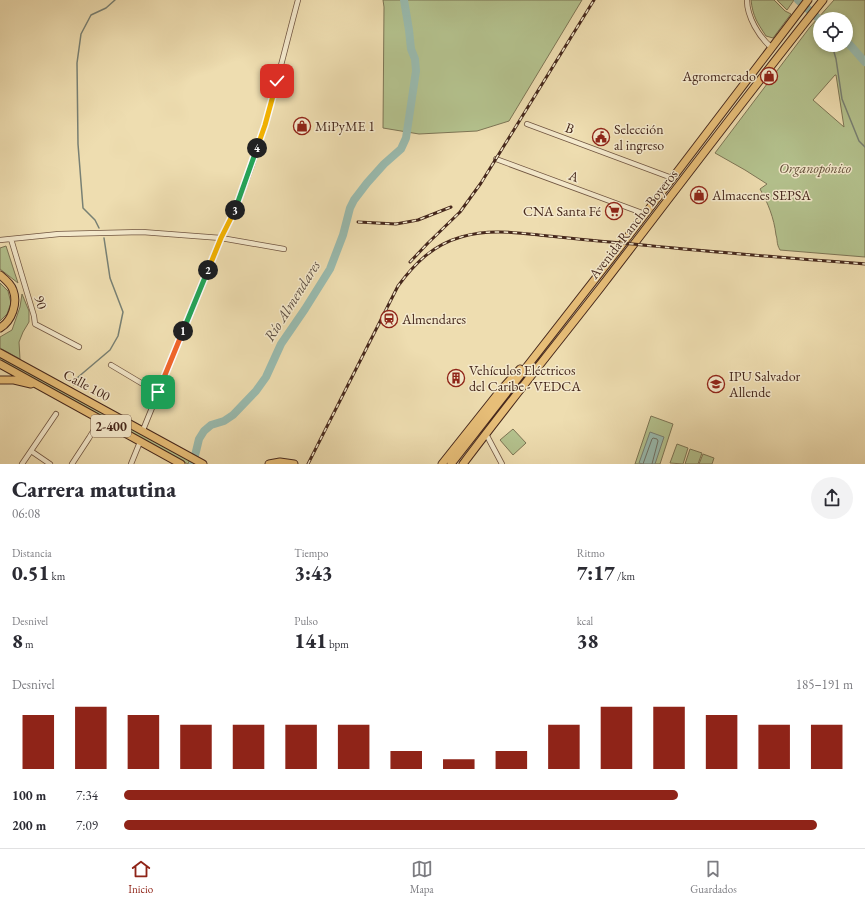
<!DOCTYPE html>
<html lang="es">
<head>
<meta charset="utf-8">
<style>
	:root { --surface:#fff; --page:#f2f2f3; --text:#2b2b33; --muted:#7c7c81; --line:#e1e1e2; --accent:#8f2418 }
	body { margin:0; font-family:"EB Garamond",serif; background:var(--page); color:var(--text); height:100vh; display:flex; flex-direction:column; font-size:15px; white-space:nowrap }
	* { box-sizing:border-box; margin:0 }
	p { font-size:13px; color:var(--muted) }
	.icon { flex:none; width:22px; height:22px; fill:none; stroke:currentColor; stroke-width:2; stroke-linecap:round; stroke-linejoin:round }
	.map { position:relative; height:464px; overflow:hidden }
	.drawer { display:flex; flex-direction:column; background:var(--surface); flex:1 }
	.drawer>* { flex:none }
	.buttons { position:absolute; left:813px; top:12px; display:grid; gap:8px }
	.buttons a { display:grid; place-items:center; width:40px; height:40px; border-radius:50%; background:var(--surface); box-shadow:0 2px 6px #0003; font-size:20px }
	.pin { position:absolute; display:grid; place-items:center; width:34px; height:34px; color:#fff; margin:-17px; border-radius:8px; box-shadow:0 2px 6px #0006 }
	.km { position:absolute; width:20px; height:20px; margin:-10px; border-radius:50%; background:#222; color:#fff; font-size:11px; line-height:20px; text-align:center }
	.round { display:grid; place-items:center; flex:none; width:42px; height:42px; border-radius:21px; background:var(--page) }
	.headline { display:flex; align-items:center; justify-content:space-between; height:68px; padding:0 12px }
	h1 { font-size:22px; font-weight:800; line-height:30px }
	.stats { display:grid; grid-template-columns:repeat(3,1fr); gap:6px; height:68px; padding:4px 12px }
	.stats div { display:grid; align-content:center }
	.stats b { font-size:20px; font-weight:800 }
	.stats small { font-size:11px; font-weight:400 }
	.stats p { font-size:11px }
	.chart { height:112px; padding:8px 12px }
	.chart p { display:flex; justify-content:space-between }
	.chart svg { width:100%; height:72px; margin-top:4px; stroke:var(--accent); stroke-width:6 }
	ul { padding:0 12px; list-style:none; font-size:13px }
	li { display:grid; grid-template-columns:64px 48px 1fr; align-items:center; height:30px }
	li i { height:10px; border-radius:5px; background:var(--accent) }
	.dock { display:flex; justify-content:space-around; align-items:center; height:56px; border-top:1px solid var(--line); background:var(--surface); font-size:11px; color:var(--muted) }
	.dock a { display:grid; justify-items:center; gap:2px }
	.dock .active { color:var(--accent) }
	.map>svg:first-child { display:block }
	.green { fill:#b4c28e; stroke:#7d7555; fill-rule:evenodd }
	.water { fill:#99bbaf; stroke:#788074 }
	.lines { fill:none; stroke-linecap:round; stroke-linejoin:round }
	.shore { stroke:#707266; stroke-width:1 }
	.stream { stroke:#788074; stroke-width:1.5 }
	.river { stroke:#99bbaf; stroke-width:8 }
	.minor-casing { stroke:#705541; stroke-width:6 }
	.highway-casing { stroke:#46281c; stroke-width:9 }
	.minor { stroke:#f4e9cc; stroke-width:4.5 }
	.highway { stroke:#e7be78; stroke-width:7 }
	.rail-casing { stroke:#46281c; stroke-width:3 }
	.rail { stroke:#f4e9cc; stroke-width:1.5; stroke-dasharray:4.5; stroke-linecap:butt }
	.split-1-casing { stroke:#fff; stroke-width:8 }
	.split-2-casing { stroke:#fff; stroke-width:8 }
	.split-3-casing { stroke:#fff; stroke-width:8 }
	.split-4-casing { stroke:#fff; stroke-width:8 }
	.split-5-casing { stroke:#fff; stroke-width:8 }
	.split-1 { stroke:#f0652b; stroke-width:5 }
	.split-2 { stroke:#22a559; stroke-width:5 }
	.split-3 { stroke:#f5b400; stroke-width:5 }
	.split-4 { stroke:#22a559; stroke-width:5 }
	.split-5 { stroke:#f5b400; stroke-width:5 }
	.labels { text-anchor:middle; stroke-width:3; stroke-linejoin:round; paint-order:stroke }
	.shield { fill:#f4e9cc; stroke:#7a6251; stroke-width:1 }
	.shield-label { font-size:13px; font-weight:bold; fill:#46281c }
	.poi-label { font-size:14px; fill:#46281c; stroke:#f4e9cc; text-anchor:start }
	.street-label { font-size:14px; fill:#46281c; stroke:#f4e9cc }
	.park-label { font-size:14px; font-style:italic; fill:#624e38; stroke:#f4e9cc }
	.water-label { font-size:15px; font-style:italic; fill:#5b4d41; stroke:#f4e9cc }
</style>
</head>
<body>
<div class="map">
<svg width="865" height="464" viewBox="0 0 865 464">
	<rect width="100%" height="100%" fill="#eeddb0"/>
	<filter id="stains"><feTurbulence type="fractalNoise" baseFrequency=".005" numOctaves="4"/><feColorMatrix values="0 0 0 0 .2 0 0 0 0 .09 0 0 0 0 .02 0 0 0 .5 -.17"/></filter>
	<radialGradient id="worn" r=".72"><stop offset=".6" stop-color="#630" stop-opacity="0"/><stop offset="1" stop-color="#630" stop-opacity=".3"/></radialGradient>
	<path class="green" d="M383,0H582L509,121L477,131L419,134L383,128L384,7Z
		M751,0H774L785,11L791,14L773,38L766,36C757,22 753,17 751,0Z
		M777,0H794L787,10Z
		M834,0H865V257L780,250C776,243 778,241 776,235C774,218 768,203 760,189L767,184L745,170L715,153L810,27ZM820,19H846V45H820ZM835,75H836L844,127L813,100Z
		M6,246L18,283L0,269V248Z
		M0,283L8,291L11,303L7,314L0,321Z
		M22,294L29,311V322L23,332L19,342L20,359L0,348V337L12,330L20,307Z
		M0,355L190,459L188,464L139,439L0,361Z
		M651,416L673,424L660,464H635Z
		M513,429L526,443L513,455L500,440Z
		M677,444L688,448L683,464L670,463Z
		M690,449L702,453L698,464H685Z
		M703,454L714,458L712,464H699Z"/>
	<path class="water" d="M650,432L664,437L655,464H643L639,463Z"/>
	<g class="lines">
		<path class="shore" d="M643,464L652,439L653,438L657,439L658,441L652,464"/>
		<path class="stream" d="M832,45L836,59L842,99L859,141L865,147
			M99,228L95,220L83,208L78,144L77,63L81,34L91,15L106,8L115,0
			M74,385L77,378L110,350L118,336L123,312L110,278L104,238"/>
		<path class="river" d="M798,0L820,20
			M846,42L850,45L865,62
			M193,464L199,439L204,431L211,425L224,421L233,415L256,391L266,377L281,344L305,309L330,269L343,235L350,208L354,200L367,183L384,164L401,149L406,138L416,71L415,59L411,49L409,30L404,0"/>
		<g class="minor-casing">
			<path id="minor" d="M747,0C747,17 759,37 772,48
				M527,124L672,178
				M496,159L645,214
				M11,239L34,316L35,324L79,347
				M0,240L59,234L142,232L221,238L284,249
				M111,365L158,393
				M143,430L221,238C239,202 254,163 265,124C277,83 287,41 298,0
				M486,434L502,464
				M31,451L50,464
				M22,464L56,414
				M72,464L89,438L100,420
				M131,464L140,442"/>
		</g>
		<g class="highway-casing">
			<path id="highway" d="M0,275C5,279 11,284 13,290C18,303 12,321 0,328
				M0,353L203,464
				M0,364L181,464
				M0,380H14L31,384
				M269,464L280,462L294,464
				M442,464L500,391L520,369
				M451,464L620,247L808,0
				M463,464C508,404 555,346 601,287C675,191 747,95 823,0"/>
		</g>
		<use href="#minor" class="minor"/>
		<use href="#highway" class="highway"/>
		<g class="rail-casing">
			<path id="rail" d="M358,222L396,224L418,220L451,207
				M410,262L428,243L460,212L481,183L594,0
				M308,464L398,286C415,263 433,245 461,237C490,228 519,233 548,236C577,239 605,242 633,244C710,252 788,258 865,264"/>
		</g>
		<use href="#rail" class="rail"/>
	</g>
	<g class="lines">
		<g class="split-1-casing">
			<path id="split-1" d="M158,392L183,331"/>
		</g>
		<g class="split-2-casing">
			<path id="split-2" d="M183,331L208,270"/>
		</g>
		<g class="split-3-casing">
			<path id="split-3" d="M208,270L221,238L235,210"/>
		</g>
		<g class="split-4-casing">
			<path id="split-4" d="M235,210L257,148"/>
		</g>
		<g class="split-5-casing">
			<path id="split-5" d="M257,148L265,125L277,81"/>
		</g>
		<use href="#split-1" class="split-1"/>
		<use href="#split-2" class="split-2"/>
		<use href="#split-3" class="split-3"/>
		<use href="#split-4" class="split-4"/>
		<use href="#split-5" class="split-5"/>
	</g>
	<defs>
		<g id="shop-ring" transform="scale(0.9)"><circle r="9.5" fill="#f4e9cc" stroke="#8f2418" stroke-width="1.5"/><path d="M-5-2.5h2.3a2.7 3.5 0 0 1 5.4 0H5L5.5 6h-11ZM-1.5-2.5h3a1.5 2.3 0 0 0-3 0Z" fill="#8f2418"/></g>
		<g id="civic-ring" transform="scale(0.9)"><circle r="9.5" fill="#f4e9cc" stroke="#8f2418" stroke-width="1.5"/><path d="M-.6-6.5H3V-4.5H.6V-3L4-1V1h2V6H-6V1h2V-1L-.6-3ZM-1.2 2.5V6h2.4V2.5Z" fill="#8f2418"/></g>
		<g id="supermarket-ring" transform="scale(0.9)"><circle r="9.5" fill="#f4e9cc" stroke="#8f2418" stroke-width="1.5"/><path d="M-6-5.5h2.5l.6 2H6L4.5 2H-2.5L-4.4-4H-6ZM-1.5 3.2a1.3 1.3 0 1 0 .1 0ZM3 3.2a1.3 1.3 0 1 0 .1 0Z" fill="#8f2418"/></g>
		<g id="station-ring" transform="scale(0.9)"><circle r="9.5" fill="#f4e9cc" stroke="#8f2418" stroke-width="1.5"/><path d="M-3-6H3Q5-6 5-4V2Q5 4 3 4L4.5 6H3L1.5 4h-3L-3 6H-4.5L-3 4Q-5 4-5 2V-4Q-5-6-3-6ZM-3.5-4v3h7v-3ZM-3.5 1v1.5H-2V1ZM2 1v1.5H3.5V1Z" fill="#8f2418"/></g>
		<g id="building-ring" transform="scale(0.9)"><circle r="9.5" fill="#f4e9cc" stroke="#8f2418" stroke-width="1.5"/><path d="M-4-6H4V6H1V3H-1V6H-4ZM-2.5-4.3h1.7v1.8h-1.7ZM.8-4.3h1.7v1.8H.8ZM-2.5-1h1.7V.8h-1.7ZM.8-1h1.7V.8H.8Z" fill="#8f2418"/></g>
		<g id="school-ring" transform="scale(0.9)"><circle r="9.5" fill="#f4e9cc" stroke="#8f2418" stroke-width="1.5"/><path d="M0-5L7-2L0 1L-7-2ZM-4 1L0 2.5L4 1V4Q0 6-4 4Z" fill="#8f2418"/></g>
	</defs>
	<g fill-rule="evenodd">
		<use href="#shop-ring" x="769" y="76"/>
		<use href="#shop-ring" x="302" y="126"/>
		<use href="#civic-ring" x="601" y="137"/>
		<use href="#shop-ring" x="699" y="195"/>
		<use href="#supermarket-ring" x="614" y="211"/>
		<use href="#station-ring" x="389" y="319"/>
		<use href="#building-ring" x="456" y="378"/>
		<use href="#school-ring" x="716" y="384"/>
	</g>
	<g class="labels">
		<rect class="shield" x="91" y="415" width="40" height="22" rx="3"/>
		<g class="shield-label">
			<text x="111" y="431">2-400</text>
		</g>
		<g class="poi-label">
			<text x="756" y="81" text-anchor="end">Agromercado</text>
			<text x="315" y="131">MiPyME 1</text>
			<text x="614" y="134">Selección<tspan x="614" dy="16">al ingreso</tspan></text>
			<text x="712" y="200">Almacenes SEPSA</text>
			<text x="601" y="216" text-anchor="end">CNA Santa Fé</text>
			<text x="402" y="324">Almendares</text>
			<text x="469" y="375">Vehículos Eléctricos<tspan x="469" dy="16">del Caribe - VEDCA</tspan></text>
			<text x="729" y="381">IPU Salvador<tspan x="729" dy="16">Allende</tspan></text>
		</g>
		<g class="street-label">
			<text transform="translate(570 128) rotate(21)" y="5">B</text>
			<text transform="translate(574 176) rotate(20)" y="5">A</text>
			<text transform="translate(633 224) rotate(-52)" y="5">Avenida Rancho Boyeros</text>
			<text transform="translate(41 302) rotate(74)" y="5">90</text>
			<text transform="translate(87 385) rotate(28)" y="5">Calle 100</text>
		</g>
		<g class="park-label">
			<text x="815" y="173">Organopónico</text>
		</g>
		<g class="water-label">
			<text transform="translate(292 301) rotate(-58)" y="5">Río Almendares</text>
		</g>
	</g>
	<rect width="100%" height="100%" filter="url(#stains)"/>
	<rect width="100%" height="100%" fill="url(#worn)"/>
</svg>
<div class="buttons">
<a><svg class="icon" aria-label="locate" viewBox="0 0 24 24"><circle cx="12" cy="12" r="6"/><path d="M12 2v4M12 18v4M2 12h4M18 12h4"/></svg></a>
</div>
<div class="pin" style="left:158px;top:392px;background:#1e9e55"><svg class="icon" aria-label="arrive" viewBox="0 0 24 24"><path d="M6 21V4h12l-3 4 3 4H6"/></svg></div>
<div class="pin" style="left:277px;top:81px;background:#d93025"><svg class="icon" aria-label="check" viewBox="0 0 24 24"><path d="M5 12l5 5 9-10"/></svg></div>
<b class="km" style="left:183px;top:331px">1</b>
<b class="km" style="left:208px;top:270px">2</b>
<b class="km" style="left:235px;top:210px">3</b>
<b class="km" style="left:257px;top:148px">4</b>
</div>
<section class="drawer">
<div class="headline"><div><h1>Carrera matutina</h1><p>06:08</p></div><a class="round"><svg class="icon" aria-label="share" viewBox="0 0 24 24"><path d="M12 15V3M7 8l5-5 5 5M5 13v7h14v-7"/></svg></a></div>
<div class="stats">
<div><p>Distancia</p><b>0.51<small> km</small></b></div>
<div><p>Tiempo</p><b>3:43</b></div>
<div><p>Ritmo</p><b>7:17<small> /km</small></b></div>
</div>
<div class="stats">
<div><p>Desnivel</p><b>8<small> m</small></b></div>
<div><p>Pulso</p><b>141<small> bpm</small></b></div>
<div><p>kcal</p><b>38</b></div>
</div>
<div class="chart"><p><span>Desnivel</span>185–191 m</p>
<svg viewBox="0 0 160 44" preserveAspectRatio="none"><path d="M5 44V11M15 44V6M25 44V11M35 44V17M45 44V17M55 44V17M65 44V17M75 44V33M85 44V38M95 44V33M105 44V17M115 44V6M125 44V6M135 44V11M145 44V17M155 44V17"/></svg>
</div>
<ul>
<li><b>100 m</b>7:34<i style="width:76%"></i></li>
<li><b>200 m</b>7:09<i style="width:95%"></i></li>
</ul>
</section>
<nav class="dock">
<a class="active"><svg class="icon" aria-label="home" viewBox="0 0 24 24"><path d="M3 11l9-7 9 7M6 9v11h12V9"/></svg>Inicio</a>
<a><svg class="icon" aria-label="map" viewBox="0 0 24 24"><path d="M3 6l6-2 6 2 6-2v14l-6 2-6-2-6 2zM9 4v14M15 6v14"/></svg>Mapa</a>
<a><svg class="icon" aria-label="saved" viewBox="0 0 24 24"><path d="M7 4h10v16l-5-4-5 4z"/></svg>Guardados</a>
</nav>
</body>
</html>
